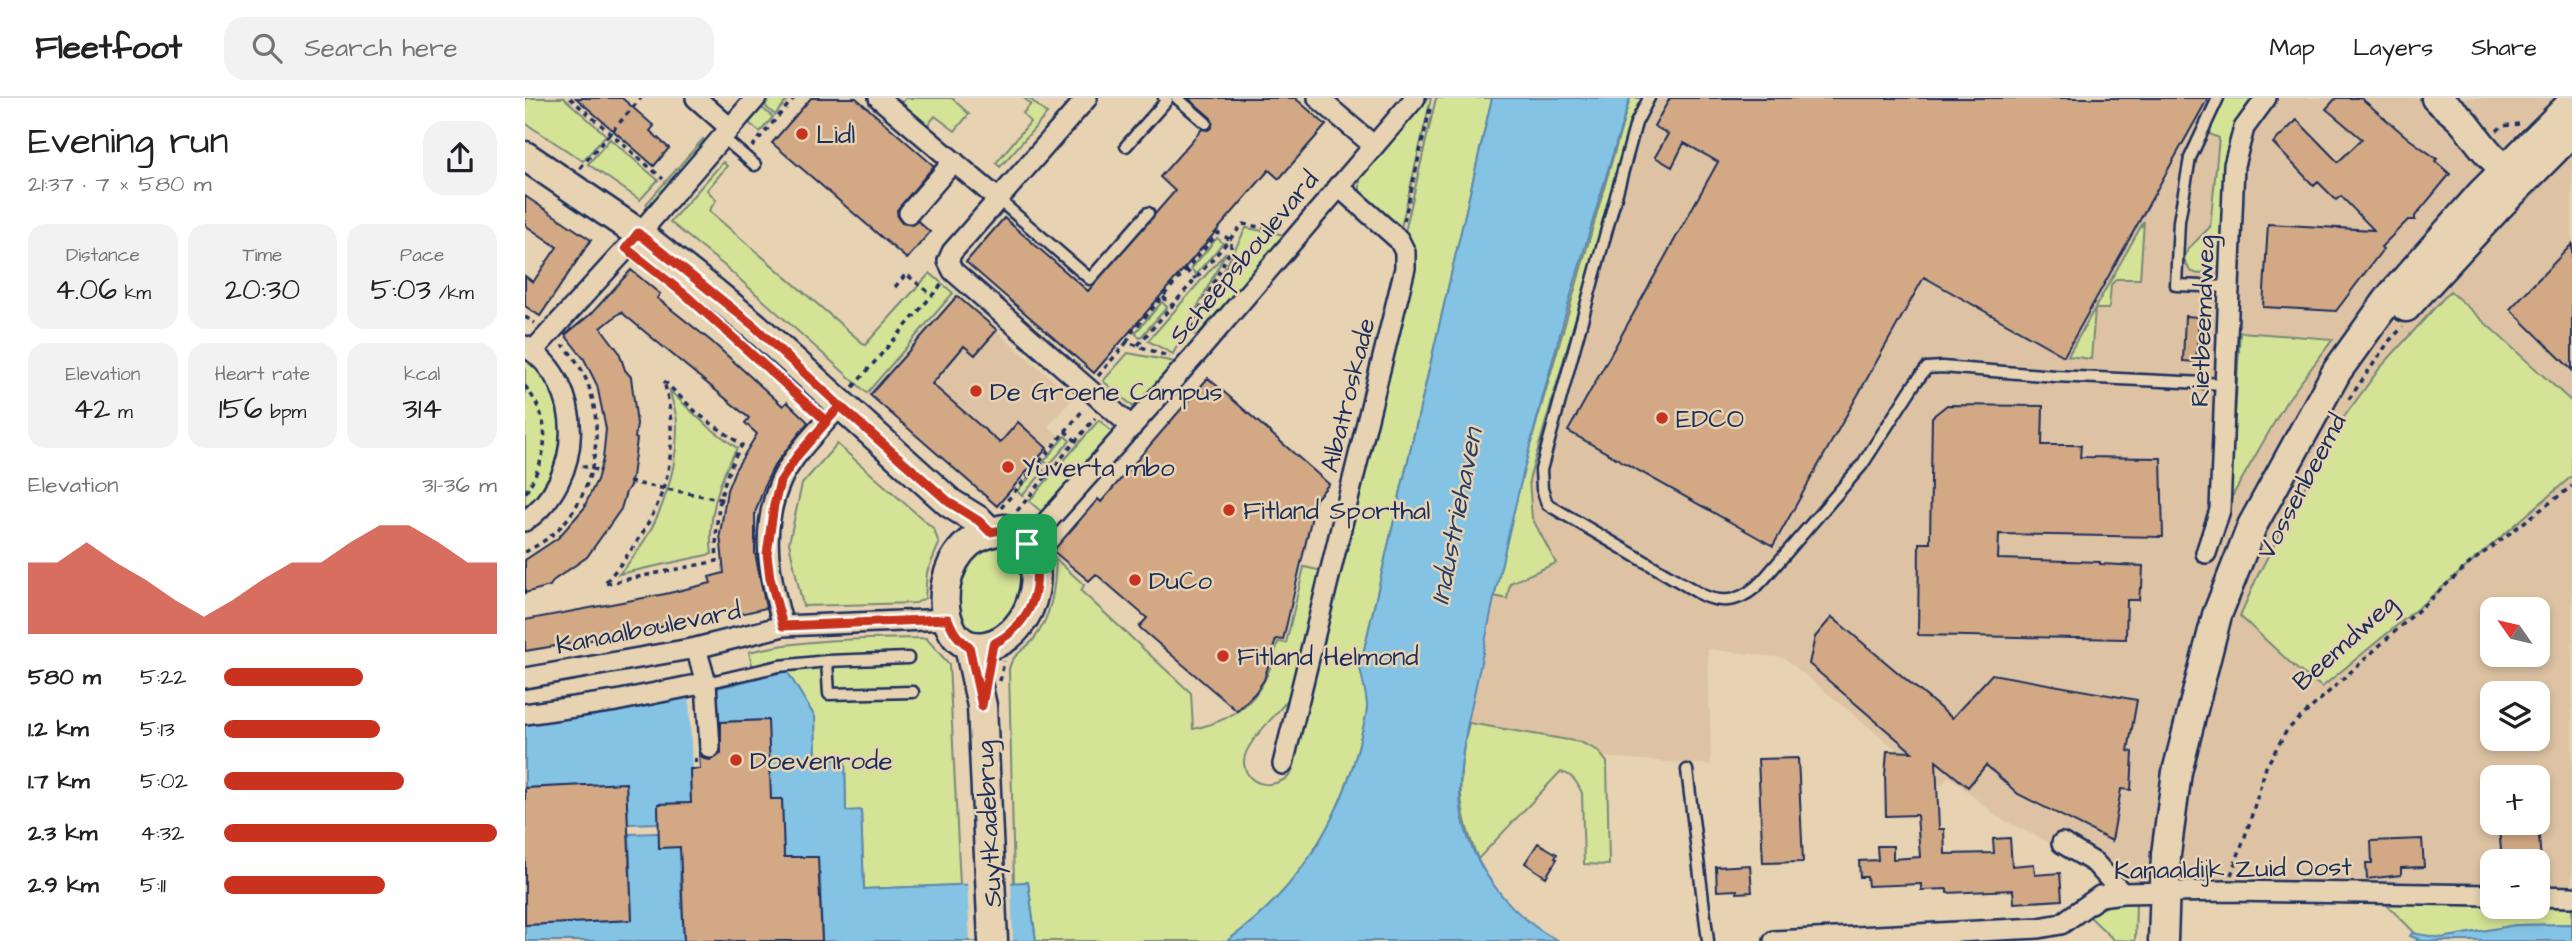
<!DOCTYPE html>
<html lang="en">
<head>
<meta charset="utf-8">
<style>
	:root { --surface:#fff; --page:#f2f2f2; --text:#202124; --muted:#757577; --line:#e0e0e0; --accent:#c8321e }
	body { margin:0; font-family:"Architects Daughter",sans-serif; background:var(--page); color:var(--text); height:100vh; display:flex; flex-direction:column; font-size:26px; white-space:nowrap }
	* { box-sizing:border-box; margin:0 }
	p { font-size:23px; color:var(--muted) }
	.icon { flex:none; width:38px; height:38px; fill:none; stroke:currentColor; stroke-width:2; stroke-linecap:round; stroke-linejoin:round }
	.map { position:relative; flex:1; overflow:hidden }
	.sheet { display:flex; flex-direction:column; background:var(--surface); width:525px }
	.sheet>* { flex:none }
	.needle { width:46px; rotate:304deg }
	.controls { position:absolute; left:1955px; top:499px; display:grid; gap:14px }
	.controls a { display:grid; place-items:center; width:70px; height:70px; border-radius:14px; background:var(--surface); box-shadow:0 4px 10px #0003; font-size:35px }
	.pin { position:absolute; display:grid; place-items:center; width:60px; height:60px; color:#fff; margin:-30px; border-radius:14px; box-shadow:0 4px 10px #0006 }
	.round { display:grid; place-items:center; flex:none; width:74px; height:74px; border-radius:21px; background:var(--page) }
	.head { display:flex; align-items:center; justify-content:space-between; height:119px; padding:0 28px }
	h1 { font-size:38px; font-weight:600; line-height:52px }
	.stats { display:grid; grid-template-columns:repeat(3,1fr); gap:10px; height:119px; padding:7px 28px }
	.stats div { display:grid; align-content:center; border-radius:18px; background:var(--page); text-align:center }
	.stats b { font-size:30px; font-weight:600 }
	.stats small { font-size:19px; font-weight:400 }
	.stats p { font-size:19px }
	.chart { height:196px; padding:14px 28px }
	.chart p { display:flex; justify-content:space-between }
	.chart svg { width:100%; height:126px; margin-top:7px; fill:var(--accent); opacity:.7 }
	ul { padding:0 28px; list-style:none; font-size:23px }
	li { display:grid; grid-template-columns:112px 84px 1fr; align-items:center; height:52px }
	li i { height:18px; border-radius:9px; background:var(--accent) }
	header { display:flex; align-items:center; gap:42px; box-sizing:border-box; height:98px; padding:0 35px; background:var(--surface); border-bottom:2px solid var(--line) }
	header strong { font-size:33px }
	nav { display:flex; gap:38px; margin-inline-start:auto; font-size:24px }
	.search { width:490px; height:63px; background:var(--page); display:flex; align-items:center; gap:18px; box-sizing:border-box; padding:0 24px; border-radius:21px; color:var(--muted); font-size:26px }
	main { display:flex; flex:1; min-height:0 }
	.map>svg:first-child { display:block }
	.built { fill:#ddc3a3; fill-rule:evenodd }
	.green { fill:#d4e396; stroke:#78897a; stroke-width:2 }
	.water { fill:#85c3e5; stroke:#5b88af; stroke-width:2 }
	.pier { fill:#e7d2b1 }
	.building { fill:#d2a984; stroke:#1b2f5e; stroke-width:2 }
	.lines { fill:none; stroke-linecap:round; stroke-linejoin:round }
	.lane-casing { stroke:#1b2f5e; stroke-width:15 }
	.street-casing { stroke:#1b2f5e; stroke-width:24 }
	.secondary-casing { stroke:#1b2f5e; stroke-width:33 }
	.path { stroke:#1b2f5e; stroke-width:3.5; stroke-dasharray:5 5; stroke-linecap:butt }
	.lane { stroke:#e7d2b1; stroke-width:10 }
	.street { stroke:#e7d2b1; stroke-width:19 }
	.secondary { stroke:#e7d2b1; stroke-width:28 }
	.route-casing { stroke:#fff; stroke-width:14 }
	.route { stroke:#c8321e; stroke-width:9 }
	.poi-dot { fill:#c8321e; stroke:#e7d2b1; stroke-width:2.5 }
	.labels { text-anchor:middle; stroke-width:5; stroke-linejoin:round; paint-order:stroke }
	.poi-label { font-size:26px; fill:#1b2f5e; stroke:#e7d2b1; text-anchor:start }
	.street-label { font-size:26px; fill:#1b2f5e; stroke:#e7d2b1 }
	.water-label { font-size:28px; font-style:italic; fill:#263e6c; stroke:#e7d2b1 }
</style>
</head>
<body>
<header>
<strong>Fleetfoot</strong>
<div class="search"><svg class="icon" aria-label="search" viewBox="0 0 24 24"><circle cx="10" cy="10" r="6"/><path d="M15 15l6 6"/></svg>Search here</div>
<nav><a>Map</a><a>Layers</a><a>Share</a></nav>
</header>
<main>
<section class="sheet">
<div class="head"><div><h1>Evening run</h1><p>21:37 · 7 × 580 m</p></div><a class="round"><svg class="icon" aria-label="share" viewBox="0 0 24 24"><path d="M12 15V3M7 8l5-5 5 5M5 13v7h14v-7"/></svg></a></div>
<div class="stats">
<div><p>Distance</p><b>4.06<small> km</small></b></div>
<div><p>Time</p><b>20:30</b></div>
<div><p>Pace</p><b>5:03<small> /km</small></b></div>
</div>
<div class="stats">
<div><p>Elevation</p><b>42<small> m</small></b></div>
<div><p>Heart rate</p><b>156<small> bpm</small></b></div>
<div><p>kcal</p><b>314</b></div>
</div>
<div class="chart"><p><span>Elevation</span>31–36 m</p>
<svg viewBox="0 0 160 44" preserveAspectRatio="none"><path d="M0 44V19L10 19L20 12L30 19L40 25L50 32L60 38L70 32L80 25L90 19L100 19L110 12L120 6L130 6L140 12L150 19L160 19V44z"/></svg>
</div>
<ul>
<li><b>580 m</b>5:22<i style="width:51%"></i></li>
<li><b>1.2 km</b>5:13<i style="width:57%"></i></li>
<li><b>1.7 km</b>5:02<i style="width:66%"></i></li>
<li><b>2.3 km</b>4:32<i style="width:100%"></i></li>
<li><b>2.9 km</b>5:11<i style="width:59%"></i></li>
</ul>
</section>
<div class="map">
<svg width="2047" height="843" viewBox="0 0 2047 843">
	<rect width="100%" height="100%" fill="#e7d2b1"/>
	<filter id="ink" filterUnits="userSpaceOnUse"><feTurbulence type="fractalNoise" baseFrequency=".0143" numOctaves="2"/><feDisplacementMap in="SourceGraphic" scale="14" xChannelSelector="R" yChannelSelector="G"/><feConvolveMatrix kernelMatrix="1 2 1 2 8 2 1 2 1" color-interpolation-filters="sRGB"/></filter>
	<g filter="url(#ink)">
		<path class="built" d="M1025,0H2047V792L2013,795L2012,763H1967V796L1610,786L1596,781L1473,719L1424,678L1416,688L1259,560L1183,551L1186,667L913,647ZM1967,511H2012V556H1967ZM1967,595H2012V640H1967ZM1967,679H2012V724H1967Z
			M432,198L548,300L523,328L533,337L481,396L355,285Z"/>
		<path class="green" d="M0,0H39L81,37L58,63L0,25Z
			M246,0H264L250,17L240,8Z
			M381,0H427L444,16L430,33L410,18L396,35L370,13Z
			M499,0H504L522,16L475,69L471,65L505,24L498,15L506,6Z
			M901,0H906L875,134L835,95V79L838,73Z
			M911,0H967L835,569C838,581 841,593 842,606C843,617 837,631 835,642C816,723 770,796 702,843H511L503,784L489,785L484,571C487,556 500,552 509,541C527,518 530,489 531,461L559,487L556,493L666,595L668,631C719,620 741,595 753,544L761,545L779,469L798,473L766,597C755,615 717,646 719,665C722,691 752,691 766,676L886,172L879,138Z
			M1105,0H1120L1108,22L1004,382L1007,420L1031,465L985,485L982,501L969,498L1000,365Z
			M1699,0H1727C1693,43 1698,116 1695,169L1673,176L1665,173L1659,161L1663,151L1685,129L1694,40L1682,35Z
			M237,10L248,19L235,34L224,25Z
			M85,41L133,82L115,102L63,66Z
			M178,41L181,44L125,109L121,106Z
			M198,64L202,68L182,92L191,102L184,113L340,247L405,175L428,195L342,295L201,169L145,124Z
			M1619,123L1615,181H1591L1586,187L1584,211H1570L1566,261L1543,258Z
			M721,130L760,137L672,238L667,234Z
			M692,140L698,145L671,176L666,171Z
			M701,154L648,256L623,243Z
			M1925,193L2047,304V378L1899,505L1797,589L1772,571L1715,518L1733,477L1811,330L1855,270Z
			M637,204L642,209L615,240L610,235Z
			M1715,234L1808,241L1761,304L1705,402Z
			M603,255L650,264L610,310L578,283Z
			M0,258C38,285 49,350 22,388C16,397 7,405 0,413Z
			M145,293L180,326L212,350C194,381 182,420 187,456L94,476C131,436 153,381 152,326C152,315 147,304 145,293Z
			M574,322L588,335L519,416L504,403Z
			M540,338L545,343L524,367L519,363Z
			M312,346L409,431L414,446L402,474L400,500L391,505L278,508L264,445L277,386Z
			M514,369L519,373L497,398L492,393Z
			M477,445C522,472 476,549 448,534C423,521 436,472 452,456C460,449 467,447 477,445Z
			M401,540L424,566L435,787L339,791L336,713L321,714L320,660L291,663L290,619L262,574L231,582L224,554C282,540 341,541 401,540Z
			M944,625L1055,644L1072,652L1082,664L1084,767L1059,766L1057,695C1052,684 1047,676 1035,674L953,761C932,711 931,678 944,625Z
			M1611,805L1610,843L1589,842L1563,817L1585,807Z
			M1860,805L2047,810V826L1991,827L1917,840L1892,837Z"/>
		<path class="water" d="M967,0H1105C1049,181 996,363 959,549C950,598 930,662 936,711C944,765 985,819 1034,843H702C770,796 816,723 835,642C837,631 843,617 842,606C841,594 837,581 835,569Z
			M262,573L290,619L291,663L320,660L321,713L336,712L339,791L503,784L511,843H297L295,775L267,758L259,761L257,701H246L242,622L194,624L193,614L172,616L174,653H177L178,671L165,672L166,705L133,706L134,725L103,726L101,685L0,690V627L127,606Z
			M134,735L219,746L156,765L155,781L159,843H0V827L107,822L104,736Z
			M2047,826V843H1891L1893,841L1885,838L1887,835L1917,840L1991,827Z"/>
		<path class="pier" d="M171,597L174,671H167L164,598Z
			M486,781L488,843H445L442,783Z"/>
		<path class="building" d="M51,0H97L129,28L125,33L144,50L129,68Z
			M286,0H331L409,68L372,112L373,120L377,125L387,127L393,123L405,134L382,161L247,45Z
			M663,0H770L801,27L754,81L744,72L569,275L441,164L479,120L563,193L650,93L635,79L677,31L683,32L687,29L686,20Z
			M1145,0H1683L1539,258L1399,179L1248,448L1043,333L1193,64L1159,45L1147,69L1130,59L1143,36L1129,28Z
			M1811,0H1836L1884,41L1912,61L1910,63L1925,76L1890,118V122H1883L1856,149L1858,151L1811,213L1738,209L1743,126L1849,132L1816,98L1811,102L1793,84L1789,88L1748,45L1772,22L1813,64L1837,41L1801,11Z
			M0,98L66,142L15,218L0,208V178L8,184L32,149L0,127Z
			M2047,146V272L1985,211Z
			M106,172L135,196L132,200L186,243L258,308L262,304L283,324L249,368L241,384L230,415V455L241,510L211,517L210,512L114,534L0,553V522L140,496L186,485L184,479L199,475L195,436L202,392L210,372L232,336L220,325L224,320L96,214L76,230L94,254L100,272L106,279L112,326L110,340L112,341L106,386L101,394L96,411L62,459L29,482L25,488L0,495V462L33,440L61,408L60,407L72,382L78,361L81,331L72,287L59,261L40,237L67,215Z
			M432,198L472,232L450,257L439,248L407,286L475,345L493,324L522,350L472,408L345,297Z
			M1660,218L1674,219L1671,264L1658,263Z
			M683,280L804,386L791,401L758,542L751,541L739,582L730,595L712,613L614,529L622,520L571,476L564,483L528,453L573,401L576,404Z
			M1422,307L1518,308L1517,347H1556L1555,359L1636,360L1638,439L1474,436L1473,461L1575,464V466L1618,468L1617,490H1615L1614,502H1602L1601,541L1393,537L1394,445H1405L1407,319Z
			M1307,519L1427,620L1467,576L1612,602L1603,653L1608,654L1606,692L1596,691L1587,743L1493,696L1461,667L1443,689L1411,663L1414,731H1419L1420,756L1469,755L1468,741L1485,740L1487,768L1509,766L1510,777L1535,775L1537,802L1489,805L1488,792L1422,795V791L1396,792V786L1343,788L1342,779H1335L1334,763L1353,762L1352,748H1368V761L1395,759L1392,717L1361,718L1360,677L1362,653L1387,654L1284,566L1290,539Z
			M243,622L246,701H257L259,759H293L297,843H159L155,749L134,750L133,706L166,705L165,671H175L174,655L179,661L185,662L196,656V624Z
			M1273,660L1278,764L1238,765L1233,661Z
			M101,685L107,822L0,827V690Z
			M2013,727L2016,763H1977L1974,730Z
			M1897,741L1899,769L1876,770V777L1842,781L1841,765H1847L1846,743Z
			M1013,745L1032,756L1030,759L1032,761L1021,779L1000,765Z
			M1225,767L1227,794L1212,795V792L1192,793L1191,769Z"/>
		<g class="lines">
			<g class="lane-casing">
				<path id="lane" d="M652,0L681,25
					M1124,0L1111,25L1016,372L1017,391L1022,406L1177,497C1202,508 1220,501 1238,482L1337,367L1390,285L1402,270L1417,269L1530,278L1701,286
					M1693,0L1665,60L1654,123L1651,187L1705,189
					M197,39L230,67
					M601,48L642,2L639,0
					M474,102L565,181L623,115
					M302,563L383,560
					M181,585L254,568L302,563L304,596L388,594
					M1162,672L1183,843"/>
			</g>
			<g class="street-casing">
				<path id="street" d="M171,0L205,30
					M354,0L474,102
					M562,0L427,154L423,163L428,173L607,329
					M793,0L848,47
					M384,115L429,63
					M0,248C62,288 59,382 0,423
					M8,253L101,151L231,0
					M502,446L673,254L890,0
					M1681,455L1695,412L1709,67L1719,30L1741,0
					M258,528C245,480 234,434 255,385C266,358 296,329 315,308
					M171,550L181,585L185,650
					M0,580L171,550L258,528L423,521
					M0,616L91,603L181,585
					M758,666L880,170V154L874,142L813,88
					M1537,745L1570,765L1597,795
					M2012,798L2047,799
					M1249,843L1514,830L1536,826L1575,798L1597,795L1701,793L1967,797"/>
			</g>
			<g class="secondary-casing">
				<path id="secondary" d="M1911,0C1920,8 1932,16 1940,26C1958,48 1967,65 1995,79
					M0,58L113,135L188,194L229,228L425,405L454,423L465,434
					M1881,209L1972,110L2047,34
					M479,431C533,448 512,540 460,548C447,550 435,546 428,534C412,506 420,465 444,445C454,437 467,434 479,431Z
					M444,548L457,608L468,843
					M1638,843L1641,756L1652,674L1692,517L1727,428L1812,273L1866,198L1956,96L2047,5"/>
			</g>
			<path class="path" d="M45,0L138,81
				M1972,33L1977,28L1994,26
				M227,49L269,0
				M55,70L116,0
				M879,123L905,11
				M661,172L671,181
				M370,189L381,176L407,197
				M638,199L648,208
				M0,219L10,225
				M602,244L607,234L693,135L706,142V151L661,238
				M613,247L718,126L755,133
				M573,278L602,244L645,259
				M139,283L173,316L217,347C195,382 189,422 192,463L79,486C134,423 160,368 139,283Z
				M0,288C29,325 23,358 0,396
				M328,289L417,186
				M1824,301L1865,242L1878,229
				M540,333L551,343
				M514,364L525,373
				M57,368L75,373
				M104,384L200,402
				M476,410L559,311
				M492,413L570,320
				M0,454C14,447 29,437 39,425C80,378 84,292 38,247
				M475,583L479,563
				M170,660L171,671
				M1706,777L1723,730L1741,669L1762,632L1944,466L2047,388"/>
			<use href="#lane" class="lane"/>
			<use href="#street" class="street"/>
			<use href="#secondary" class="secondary"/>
		</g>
	</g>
	<g class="lines" filter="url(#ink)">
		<g class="route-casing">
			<path id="route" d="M502,446C490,433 483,430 465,434L454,423L425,405L315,308L301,323L163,199L101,150L113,135L229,228L315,308L272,358L255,384L249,407L242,456L245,480L258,528L423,521C428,533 432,541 444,548L457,608L468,546C497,532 517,500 510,467C508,460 504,453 502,446"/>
		</g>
		<use href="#route" class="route"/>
	</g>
	<g class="poi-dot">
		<circle cx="277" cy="36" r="7"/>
		<circle cx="451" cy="293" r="7"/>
		<circle cx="1137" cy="320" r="7"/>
		<circle cx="483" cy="369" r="7"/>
		<circle cx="704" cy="412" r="7"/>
		<circle cx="610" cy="482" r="7"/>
		<circle cx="698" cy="558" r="7"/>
		<circle cx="211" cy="662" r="7"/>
	</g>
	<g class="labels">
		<g class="poi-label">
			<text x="291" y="45">Lidl</text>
			<text x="465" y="302">De Groene Campus</text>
			<text x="1151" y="329">EDCO</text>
			<text x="497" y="378">Yuverta mbo</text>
			<text x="718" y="421">Fitland Sporthal</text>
			<text x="624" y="491">DuCo</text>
			<text x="712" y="567">Fitland Helmond</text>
			<text x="225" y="671">Doevenrode</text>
		</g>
		<g class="street-label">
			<text transform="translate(718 159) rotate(-50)" y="9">Scheepsboulevard</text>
			<text transform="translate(1677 223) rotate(-88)" y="9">Rietbeemdweg</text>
			<text transform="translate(822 297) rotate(-76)" y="9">Albatroskade</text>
			<text transform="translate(1776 388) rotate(-62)" y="9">Vossenbeemd</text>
			<text transform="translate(123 529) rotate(-11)" y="9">Kanaalboulevard</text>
			<text transform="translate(1819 544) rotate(-42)" y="9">Beemdweg</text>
			<text transform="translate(463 726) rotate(-93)" y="9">Suytkadebrug</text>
			<text transform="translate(1708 770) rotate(-1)" y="9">Kanaaldijk Zuid Oost</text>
		</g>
		<g class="water-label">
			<text transform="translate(930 418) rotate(-79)" y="10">Industriehaven</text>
		</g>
	</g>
</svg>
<div class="controls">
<a><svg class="needle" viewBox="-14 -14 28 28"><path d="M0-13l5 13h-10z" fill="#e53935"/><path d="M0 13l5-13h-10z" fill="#757577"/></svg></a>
<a><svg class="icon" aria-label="layers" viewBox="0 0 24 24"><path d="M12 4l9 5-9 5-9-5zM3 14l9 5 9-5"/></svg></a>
<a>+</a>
<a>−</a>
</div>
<div class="pin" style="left:502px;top:446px;background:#1e9e55"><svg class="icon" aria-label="arrive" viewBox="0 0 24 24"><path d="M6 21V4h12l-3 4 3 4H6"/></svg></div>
</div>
</main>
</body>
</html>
